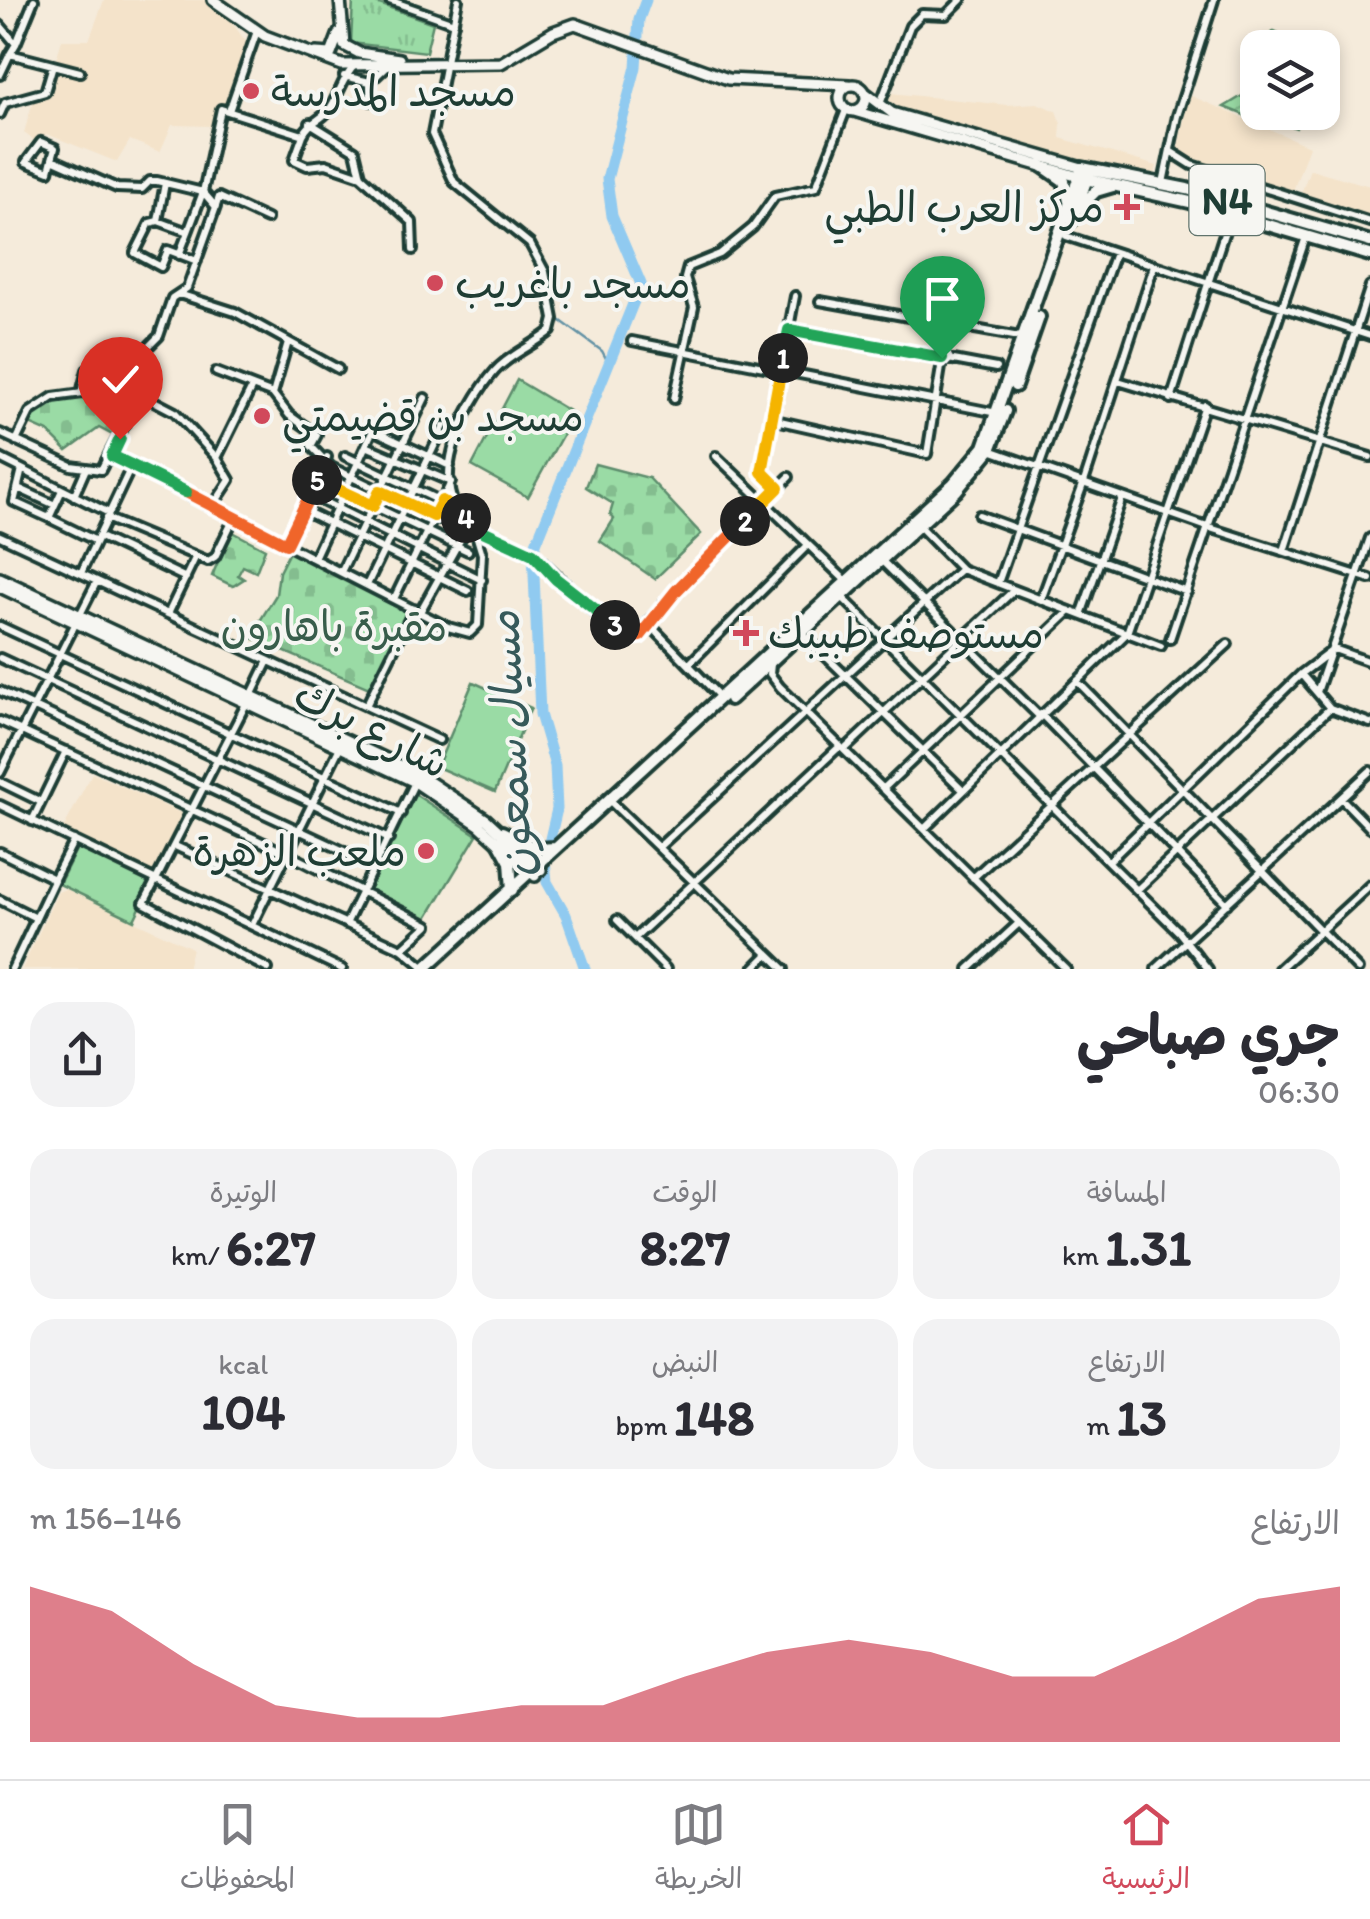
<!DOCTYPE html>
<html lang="ar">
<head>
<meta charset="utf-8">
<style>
	:root { --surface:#fff; --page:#f2f2f3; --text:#2b2b33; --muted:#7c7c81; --line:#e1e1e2; --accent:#d1495b }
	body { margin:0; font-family:Itim,"Playpen Sans Arabic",sans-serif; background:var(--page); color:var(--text); direction:rtl; height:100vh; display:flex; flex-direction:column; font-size:38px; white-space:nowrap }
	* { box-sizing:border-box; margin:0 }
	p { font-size:32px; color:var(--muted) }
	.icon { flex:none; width:55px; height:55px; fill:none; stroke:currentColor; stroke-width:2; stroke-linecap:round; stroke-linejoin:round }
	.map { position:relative; height:969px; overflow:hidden; direction:ltr }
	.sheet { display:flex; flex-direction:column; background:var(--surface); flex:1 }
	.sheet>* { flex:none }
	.fabs { position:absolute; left:1240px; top:30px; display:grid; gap:20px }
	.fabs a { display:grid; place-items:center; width:100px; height:100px; border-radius:20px; background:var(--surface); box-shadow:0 5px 15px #0003; font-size:50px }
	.pin { position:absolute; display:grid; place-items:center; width:85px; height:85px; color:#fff; margin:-102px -42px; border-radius:50% 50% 50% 0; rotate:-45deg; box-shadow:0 0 10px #0007 }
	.pin .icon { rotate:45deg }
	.km { position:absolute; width:50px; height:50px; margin:-25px; border-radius:50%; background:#222; color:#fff; font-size:28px; line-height:50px; text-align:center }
	.round { display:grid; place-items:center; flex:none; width:105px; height:105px; border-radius:30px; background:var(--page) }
	.head { display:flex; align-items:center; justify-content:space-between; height:170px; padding:0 30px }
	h1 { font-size:55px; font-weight:700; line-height:75px }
	.metrics { display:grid; grid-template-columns:repeat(3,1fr); gap:15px; height:170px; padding:10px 30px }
	.metrics div { display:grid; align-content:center; border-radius:25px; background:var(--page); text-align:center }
	.metrics b { font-size:50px; font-weight:700 }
	.metrics small { font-size:28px; font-weight:400 }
	.metrics p { font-size:28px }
	.chart { height:280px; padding:20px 30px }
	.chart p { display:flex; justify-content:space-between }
	.chart svg { width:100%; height:180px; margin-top:10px; fill:var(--accent); opacity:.7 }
	.tab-bar { display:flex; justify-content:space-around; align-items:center; height:140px; border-top:2px solid var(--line); background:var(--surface); font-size:28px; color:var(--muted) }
	.tab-bar a { display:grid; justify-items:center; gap:5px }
	.tab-bar .current { color:var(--accent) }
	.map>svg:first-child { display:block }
	.built { fill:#f4e3ca }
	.grass { fill:#9adba5; stroke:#5c8c6c; stroke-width:2.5 }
	.cemetery { fill:url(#cemetery-stones); stroke:#5c8c6c; stroke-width:2.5 }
	.park { fill:url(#park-tufts); stroke:#5c8c6c; stroke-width:2.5 }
	.garden { fill:url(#garden-furrows); stroke:#5c8c6c; stroke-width:2.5 }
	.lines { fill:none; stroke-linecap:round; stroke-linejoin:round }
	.stream { stroke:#6392a5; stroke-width:2.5 }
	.river { stroke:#90caf0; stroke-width:11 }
	.minor-casing { stroke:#1f3d34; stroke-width:14 }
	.major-casing { stroke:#1f3d34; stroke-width:16 }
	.highway-casing { stroke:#1f3d34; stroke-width:18 }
	.minor { stroke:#f6f6f2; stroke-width:6 }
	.major { stroke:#f6f6f2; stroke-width:9 }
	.highway { stroke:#f6f6f2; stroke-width:10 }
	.split-1-casing { stroke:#fff; stroke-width:20 }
	.split-2-casing { stroke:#fff; stroke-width:20 }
	.split-3-casing { stroke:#fff; stroke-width:20 }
	.split-4-casing { stroke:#fff; stroke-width:20 }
	.split-5-casing { stroke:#fff; stroke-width:20 }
	.split-6-casing { stroke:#fff; stroke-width:20 }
	.split-7-casing { stroke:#fff; stroke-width:20 }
	.split-1 { stroke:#22a559; stroke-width:12 }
	.split-2 { stroke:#f5b400; stroke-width:12 }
	.split-3 { stroke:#f0652b; stroke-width:12 }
	.split-4 { stroke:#22a559; stroke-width:12 }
	.split-5 { stroke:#f5b400; stroke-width:12 }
	.split-6 { stroke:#f0652b; stroke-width:12 }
	.split-7 { stroke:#22a559; stroke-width:12 }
	.poi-dot { fill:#d1495b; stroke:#f6f6f2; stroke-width:4 }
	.labels { text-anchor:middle; stroke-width:8; stroke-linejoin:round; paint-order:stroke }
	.shield { fill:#f6f6f2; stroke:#60746d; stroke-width:2.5 }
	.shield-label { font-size:40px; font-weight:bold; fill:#1f3d34 }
	.poi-label { font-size:42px; fill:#1f3d34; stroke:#f6f6f2; text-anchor:start }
	.park-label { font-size:42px; fill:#385d4b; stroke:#f6f6f2 }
	.street-label { font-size:42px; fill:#1f3d34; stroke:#f6f6f2 }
	.water-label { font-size:45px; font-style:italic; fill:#36595a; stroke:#f6f6f2 }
</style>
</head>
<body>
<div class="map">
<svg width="1370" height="969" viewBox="0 0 1370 969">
	<defs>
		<pattern id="cemetery-stones" width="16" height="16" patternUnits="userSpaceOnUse" patternTransform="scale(2.5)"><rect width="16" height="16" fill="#9adba5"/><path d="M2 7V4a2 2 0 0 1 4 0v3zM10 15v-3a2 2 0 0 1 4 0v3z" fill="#84bd8f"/></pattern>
		<pattern id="park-tufts" width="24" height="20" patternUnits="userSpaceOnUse" patternTransform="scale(2.5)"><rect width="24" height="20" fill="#9adba5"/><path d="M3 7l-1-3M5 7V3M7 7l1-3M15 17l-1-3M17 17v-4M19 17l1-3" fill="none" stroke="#84bd8f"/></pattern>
		<pattern id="garden-furrows" width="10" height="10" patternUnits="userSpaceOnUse" patternTransform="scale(2.5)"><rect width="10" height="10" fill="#9adba5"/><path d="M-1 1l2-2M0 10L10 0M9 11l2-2" fill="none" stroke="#84bd8f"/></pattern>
	</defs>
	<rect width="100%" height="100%" fill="#f5ebdb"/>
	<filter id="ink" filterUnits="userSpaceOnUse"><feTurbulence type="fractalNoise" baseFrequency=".01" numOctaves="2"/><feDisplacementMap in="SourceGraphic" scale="20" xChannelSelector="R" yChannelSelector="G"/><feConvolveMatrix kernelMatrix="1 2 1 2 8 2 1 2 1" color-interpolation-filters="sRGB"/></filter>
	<g filter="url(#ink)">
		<path class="built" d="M104,0H206L225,14L248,44L228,106L215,107L213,126L172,125L160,152L130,140L117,162L47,134L35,141L24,133L35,94L46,91L62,40H89Z
			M890,93L1007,105L1037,103L1056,111L1061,124L1060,138L1157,166L1153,182L886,106Z
			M1189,95L1309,146L1292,194L1177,153Z
			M1310,169L1370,186V219L1299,199Z
			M92,773L185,815L156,874L62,831Z
			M66,889L192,948L187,969H22L58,892Z"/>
		<path class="grass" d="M517,380L574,414L528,497L472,466Z
			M473,682L531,708L495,792L437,767Z
			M413,793L477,835L425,921L366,891Z
			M78,846L153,881L134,920L59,884Z"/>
		<path class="cemetery" d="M116,388L125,391L126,406L116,437L99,428L67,451L48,432L25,422C42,392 86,394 116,388Z
			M595,464L649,478L701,534L655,579L600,541L614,519L610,514L613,504L586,487Z
			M231,531L265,549L256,572L243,566L238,575L244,579L233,586L212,576Z
			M289,552L408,611L369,688L250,637L276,595L279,572Z"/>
		<path class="park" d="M353,0H368L433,23L426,52L351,43Z"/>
		<path class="garden" d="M1274,31L1309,47H1259Z
			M1257,87L1258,112L1303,113L1296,128L1273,119L1269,125L1224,107Z"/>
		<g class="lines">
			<path class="stream" d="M557,318L602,351L610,366
				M501,369L527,351
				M480,397L496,375
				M455,496L452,472L469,417"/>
			<path class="river" d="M585,969L566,915L547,882L545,860L557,809L555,766L540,714L533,551L641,284L612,216L607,179L636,67L639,19L646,0"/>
			<g class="minor-casing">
				<path id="minor" d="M389,0L454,23
					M458,0L432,134L454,182L530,244L545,272L554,319L551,331C534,345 509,355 495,371C464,406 421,491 474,527C492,540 518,542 536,556C567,581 596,623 635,638L675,591L789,477
					M0,25L16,44L10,54L80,72
					M16,44L34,0
					M0,75L10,54
					M344,76L370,82
					M371,101L370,82L388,65
					M880,104L910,26L922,14L946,15L961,0
					M229,111L257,31
					M0,114L5,103L45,92L53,65
					M310,123L355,151L361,176L412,222L413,250
					M303,135L294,160L307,166L326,164L361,176
					M1170,151L1192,165L1370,222
					M1163,183L1177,116L1214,0
					M216,206L219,197L267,219
					M158,221L165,183
					M188,232L203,192L221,109L303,135C310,121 319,122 328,111C339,97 341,79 355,65
					M1066,236L1370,336
					M179,255L188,232L158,221L150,223L135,253L161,267L168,250L197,261
					M179,294L235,312L338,369
					M820,301L1025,338
					M789,329L996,368
					M632,341L997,413
					M216,372L273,394L288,342
					M1118,381L1370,457
					M81,393L87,370
					M273,394L289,415L317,435L311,446L331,467L464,531
					M674,399L694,307L685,278L688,267L720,254L753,227L775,196L816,187L846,110
					M1171,399L1230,215
					M771,419L927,454L948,324
					M0,433L71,466L101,470L131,412L129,379L141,354L159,336L172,298L187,288L216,207L203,192L157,181H150L142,189L117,188L52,159L55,148L41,142L26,162L49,171L52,159
					M16,441L30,412L53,397L127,387L175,412L217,458
					M366,446L451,482L394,599
					M990,450L1210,528L1370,579
					M112,456L448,627L470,633L478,625L482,554L474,528
					M345,456L457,509
					M716,456L846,581
					M0,458L109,513
					M22,469L14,502L49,518
					M317,479L468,551
					M18,488L55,505
					M778,489L762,471L795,296
					M62,490L49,518L96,541
					M310,495L482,580
					M74,496L85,471
					M213,506L230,480L217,458L252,387
					M303,510L468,591
					M979,515L1187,592
					M106,518L208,561L215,557L234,518
					M919,526L961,569L1161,646
					M0,536L439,740
					M98,536L186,578
					M286,544L327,457
					M1284,551L1370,286
					M314,558L373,430L450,466
					M881,560L1039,716
					M341,572L425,398
					M81,573L132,465
					M998,583L1115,253
					M367,585L444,426
					M842,597L1178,931L1208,969
					M1041,600L1084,482L1154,266
					M420,612L464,533L465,517
					M168,614L195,558
					M1081,615L1122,498
					M649,624L721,698
					M0,626L401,813
					M803,634L963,790
					M1170,639L1306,237
					M0,658L389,839
					M689,664L808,545
					M771,664L770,674L780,687L1066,969
					M1301,674L1330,708L1370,723
					M1077,681L1358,969
					M0,691L376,866
					M1317,692L1370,538
					M252,694L268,661
					M247,702L144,903L268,969
					M366,706L414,609
					M1041,714L1227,904
					M0,721L290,855L428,925L402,949
					M844,750L1014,590
					M0,773L97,581
					M0,782L41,802
					M883,789L1070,611
					M1341,798L1370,828
					M610,801L784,969
					M0,805L342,969
					M32,821L66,751
					M924,829L1127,633L1205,405
					M175,846L402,949L425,968
					M659,847L961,569
					M0,852L54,879L74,840
					M1109,861L1301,674L1334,649L1370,662
					M973,878L1228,644
					M1137,890L1330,708
					M0,900L36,918
					M617,920L666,969
					M253,923L340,747
					M346,924L415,782
					M635,938L840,746
					M12,969L54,880
					M753,969L768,954
					M969,969L1019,923
					M1156,969L1370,771
					M1279,969L1370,885"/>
			</g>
			<g class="major-casing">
				<path id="major" d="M213,0L265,36L342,65L501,63L553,32L575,24L728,79L849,85
					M340,0L344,45L359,53L399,59
					M316,53L331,54L339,33
					M840 98a13 13 0 1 1 26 0a13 13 0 1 1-26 0Z
					M864,92L892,113L1082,168
					M854,111L1079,177
					M0,578L416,773L487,820L541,870
					M0,587L415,782L479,825L535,876"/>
			</g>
			<g class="highway-casing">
				<path id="highway" d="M1041,165L1064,181L1069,201
					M1081,178L1190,202L1370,255
					M1078,209L1096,191L1113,186
					M1072,220L1090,170
					M1015,386L1039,317
					M730,699L956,491L990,450L1005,411
					M502,832L537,849L556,848
					M499,842L510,862L512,890
					M424,969L953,484L984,447L1082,168L1187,189L1370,242"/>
			</g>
			<use href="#minor" class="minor"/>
			<use href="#major" class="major"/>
			<use href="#highway" class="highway"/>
		</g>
	</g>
	<g class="lines" filter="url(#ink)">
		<g class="split-1-casing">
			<path id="split-1" d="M783,358L789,330L942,358"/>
		</g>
		<g class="split-2-casing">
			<path id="split-2" d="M745,521L778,488L762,472L783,358"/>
		</g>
		<g class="split-3-casing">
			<path id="split-3" d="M615,625L631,637L640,636L676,591L745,521"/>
		</g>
		<g class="split-4-casing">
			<path id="split-4" d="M466,518L472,526L533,554L556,579L615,625"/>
		</g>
		<g class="split-5-casing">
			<path id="split-5" d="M317,480L373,506L380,491L434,516L442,501L466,518"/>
		</g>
		<g class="split-6-casing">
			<path id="split-6" d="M186,492L286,544L317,480"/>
		</g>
		<g class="split-7-casing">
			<path id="split-7" d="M120,439L112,456L186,492"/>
		</g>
		<use href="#split-1" class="split-1"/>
		<use href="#split-2" class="split-2"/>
		<use href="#split-3" class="split-3"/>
		<use href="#split-4" class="split-4"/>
		<use href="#split-5" class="split-5"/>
		<use href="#split-6" class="split-6"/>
		<use href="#split-7" class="split-7"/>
	</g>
	<g class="poi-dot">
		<circle cx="251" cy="91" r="10"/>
		<path d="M1122 192h10v10h10v10h-10v10h-10v-10h-10v-10h10z"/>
		<circle cx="435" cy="283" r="10"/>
		<circle cx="262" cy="416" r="10"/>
		<path d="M741 618h10v10h10v10h-10v10h-10v-10h-10v-10h10z"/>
		<circle cx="426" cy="851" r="10"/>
	</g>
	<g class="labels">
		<rect class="shield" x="1189.5" y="165" width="75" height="70" rx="8"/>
		<g class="shield-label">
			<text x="1227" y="214">N4</text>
		</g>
		<g class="poi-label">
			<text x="271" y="106">مسجد المدرسة</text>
			<text x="1104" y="222" text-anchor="end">مركز العرب الطبي</text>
			<text x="455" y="298">مسجد باغريب</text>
			<text x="282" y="431">مسجد بن قضيمتي</text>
			<text x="768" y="648">مستوصف طبيبك</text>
			<text x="406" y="866" text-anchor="end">ملعب الزهرة</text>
		</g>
		<g class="park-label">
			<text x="334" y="641">مقبرة باهارون</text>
		</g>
		<g class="street-label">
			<text transform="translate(372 728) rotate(27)" y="15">شارع برك</text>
		</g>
		<g class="water-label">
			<text transform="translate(509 744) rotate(-93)" y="16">مسيال سمعون</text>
		</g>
	</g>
</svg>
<div class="fabs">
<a><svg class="icon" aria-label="layers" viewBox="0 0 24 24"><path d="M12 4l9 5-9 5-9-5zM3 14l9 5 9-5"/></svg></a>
</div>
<div class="pin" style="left:942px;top:358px;background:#1e9e55"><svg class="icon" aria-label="arrive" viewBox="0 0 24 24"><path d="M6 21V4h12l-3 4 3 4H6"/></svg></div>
<div class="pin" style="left:120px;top:439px;background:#d93025"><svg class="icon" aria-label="check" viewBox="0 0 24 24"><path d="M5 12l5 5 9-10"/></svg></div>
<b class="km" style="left:783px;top:358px">1</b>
<b class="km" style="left:745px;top:521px">2</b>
<b class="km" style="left:615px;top:625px">3</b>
<b class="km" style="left:466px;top:518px">4</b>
<b class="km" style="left:317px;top:480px">5</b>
</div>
<section class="sheet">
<div class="head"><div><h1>جري صباحي</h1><p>06:30</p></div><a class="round"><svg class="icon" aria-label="share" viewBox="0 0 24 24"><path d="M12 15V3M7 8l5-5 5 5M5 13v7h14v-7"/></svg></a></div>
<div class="metrics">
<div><p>المسافة</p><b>1.31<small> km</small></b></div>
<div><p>الوقت</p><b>8:27</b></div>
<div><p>الوتيرة</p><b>6:27<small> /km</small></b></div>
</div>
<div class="metrics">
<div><p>الارتفاع</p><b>13<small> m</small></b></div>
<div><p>النبض</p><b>148<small> bpm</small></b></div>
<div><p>kcal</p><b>104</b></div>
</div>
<div class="chart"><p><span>الارتفاع</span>146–156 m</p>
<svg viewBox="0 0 160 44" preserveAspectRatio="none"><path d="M0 44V6L10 12L20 25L30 35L40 38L50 38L60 35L70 35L80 28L90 22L100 19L110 22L120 28L130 28L140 19L150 9L160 6V44z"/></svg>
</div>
</section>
<nav class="tab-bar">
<a class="current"><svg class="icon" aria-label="home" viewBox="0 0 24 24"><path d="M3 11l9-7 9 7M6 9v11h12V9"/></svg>الرئيسية</a>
<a><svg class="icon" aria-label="map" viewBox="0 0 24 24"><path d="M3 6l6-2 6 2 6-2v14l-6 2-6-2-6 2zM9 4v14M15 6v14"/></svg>الخريطة</a>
<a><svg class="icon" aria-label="saved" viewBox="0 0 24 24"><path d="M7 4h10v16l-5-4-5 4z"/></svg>المحفوظات</a>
</nav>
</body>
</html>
